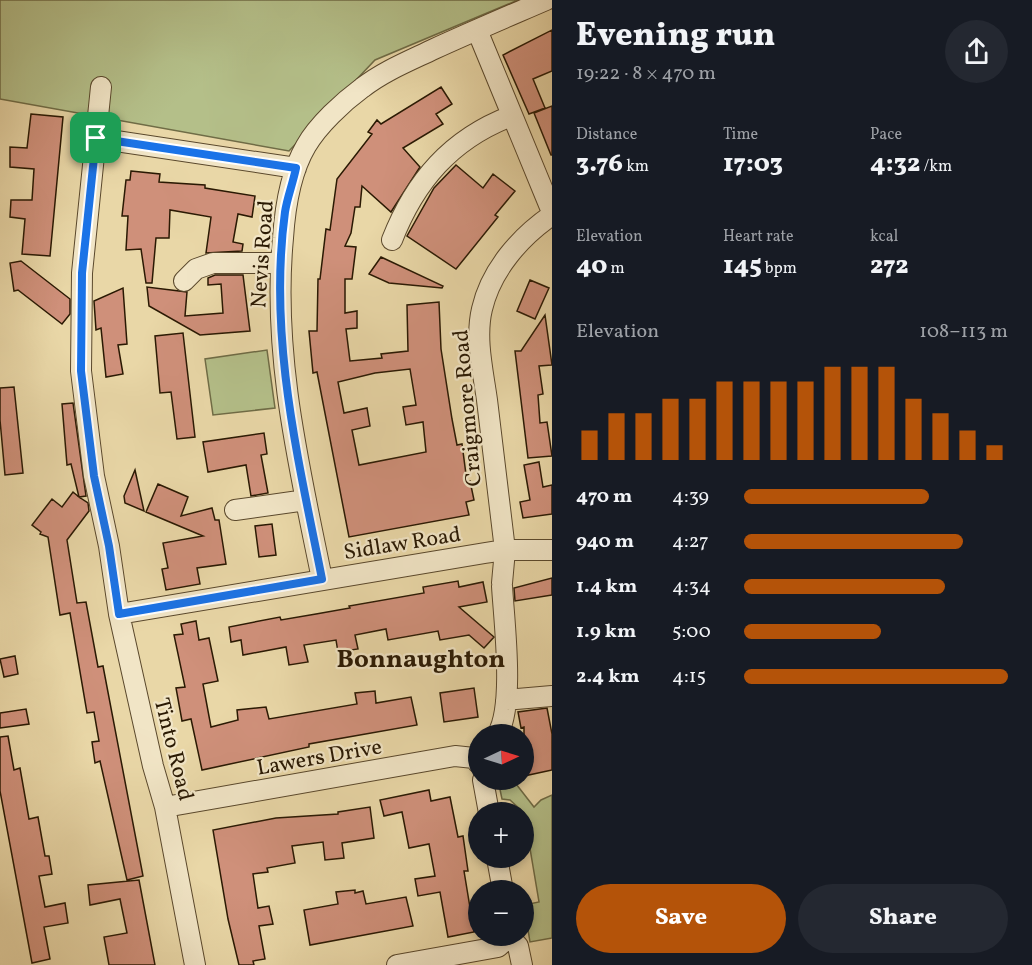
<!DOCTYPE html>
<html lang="en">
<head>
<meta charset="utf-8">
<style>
	:root { --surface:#171b24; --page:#242831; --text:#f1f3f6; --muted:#9ea1a6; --accent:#b45309 }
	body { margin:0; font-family:Vollkorn,serif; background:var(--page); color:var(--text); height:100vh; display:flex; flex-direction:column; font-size:22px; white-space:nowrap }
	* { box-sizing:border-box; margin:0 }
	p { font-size:20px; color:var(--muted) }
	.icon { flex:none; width:33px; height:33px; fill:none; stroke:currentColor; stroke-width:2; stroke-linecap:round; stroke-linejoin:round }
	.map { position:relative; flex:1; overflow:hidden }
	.details { display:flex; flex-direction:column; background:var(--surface); width:480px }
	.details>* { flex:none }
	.needle { width:39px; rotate:86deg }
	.buttons { position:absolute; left:468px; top:724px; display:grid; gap:12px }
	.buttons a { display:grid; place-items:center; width:66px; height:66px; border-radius:50%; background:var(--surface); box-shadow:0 3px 9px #0003; font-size:30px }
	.pin { position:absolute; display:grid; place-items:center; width:51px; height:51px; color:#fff; margin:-26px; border-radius:12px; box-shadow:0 3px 9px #0006 }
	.round { display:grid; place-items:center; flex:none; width:63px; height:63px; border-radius:32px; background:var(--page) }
	.summary { display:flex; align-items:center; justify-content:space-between; height:102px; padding:0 24px }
	h1 { font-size:33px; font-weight:800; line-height:45px }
	.metrics { display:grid; grid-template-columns:repeat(3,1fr); gap:9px; height:102px; padding:6px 24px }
	.metrics div { display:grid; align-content:center }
	.metrics b { font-size:26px; font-weight:800 }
	.metrics small { font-size:16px; font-weight:400 }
	.metrics p { font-size:16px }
	.chart { height:168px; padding:12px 24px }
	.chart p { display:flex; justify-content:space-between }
	.chart svg { width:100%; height:108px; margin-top:6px; stroke:var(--accent); stroke-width:6 }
	.action { display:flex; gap:12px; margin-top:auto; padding:12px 24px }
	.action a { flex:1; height:69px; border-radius:36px; background:var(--accent); color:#fff; font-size:24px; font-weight:800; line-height:69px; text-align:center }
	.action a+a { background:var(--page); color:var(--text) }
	ul { padding:0 24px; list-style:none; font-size:20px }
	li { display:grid; grid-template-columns:96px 72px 1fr; align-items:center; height:45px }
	li i { height:15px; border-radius:8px; background:var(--accent) }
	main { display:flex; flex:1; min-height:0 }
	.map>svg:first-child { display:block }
	.green { fill:#b4bf89; stroke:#6f6c46; stroke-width:1.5 }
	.building { fill:#cf907a; stroke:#2a1903; stroke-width:1.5; fill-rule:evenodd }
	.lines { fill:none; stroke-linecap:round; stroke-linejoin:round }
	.minor-casing { stroke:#5a482c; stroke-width:22 }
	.minor { stroke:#f1e5c6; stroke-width:20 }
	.route-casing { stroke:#fff; stroke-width:12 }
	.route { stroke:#1a73e8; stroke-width:8 }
	.labels { text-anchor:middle; stroke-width:4.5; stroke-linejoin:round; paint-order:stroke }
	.street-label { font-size:22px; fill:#2a1903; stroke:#f1e5c6 }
	.quarter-label { font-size:26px; font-weight:bold; fill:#2a1903; stroke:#f1e5c6 }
</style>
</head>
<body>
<main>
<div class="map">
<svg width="552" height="965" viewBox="0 0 552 965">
	<rect width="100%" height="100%" fill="#e9d7a7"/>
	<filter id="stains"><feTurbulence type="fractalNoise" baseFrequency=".00333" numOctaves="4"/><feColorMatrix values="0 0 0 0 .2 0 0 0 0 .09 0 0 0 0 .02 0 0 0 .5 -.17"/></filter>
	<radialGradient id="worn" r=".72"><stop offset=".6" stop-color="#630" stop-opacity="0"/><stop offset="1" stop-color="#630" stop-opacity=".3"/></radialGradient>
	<path class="green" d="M0,0H518L375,60L289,151L0,99Z
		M267,350L275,408L213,415L205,359Z
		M498,780H513L534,807L541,800L552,795V938L530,942L524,905L539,902L524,813L510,800L502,799Z"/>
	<path class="building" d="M552,30V71L533,79L545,108L529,114L503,55Z
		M441,87L452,104L436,114L443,124L403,148L420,167L391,212L362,186L360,207H355L351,233L345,246L356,247L352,279H345V313L357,311V328L346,329L350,361L382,358L381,354L408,351L407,305L439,302L441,349L452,419L457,445L462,444L467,482L470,481L474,500L466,502L469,515L349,537L317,372L313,373L309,331H317L318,279H320L326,229L330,230L337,179L372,134L368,132L377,120L381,124ZM410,369L416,405L403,407L406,425L423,422L426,452L359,465L352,430L370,426L367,408L344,413L338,382L375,373Z
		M552,106V155H551L534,113Z
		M31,114L63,117L50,256L22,254L25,219L10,217L11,200H32L34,169L10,167V147L27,148Z
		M456,165L483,188L493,174L515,191L495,215L498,217L456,269L407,236L434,188Z
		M131,171L160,174L159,182L205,185V188L255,196L252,217L238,214L233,242L243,244L242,251L206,253L211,217L170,210L169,238H156L152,283H146L141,249L126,250L128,216H122L126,180H130Z
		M381,257L443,286L442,288L389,283L369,274Z
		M21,261L70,299V314L62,324L18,290L14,291L10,263Z
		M215,275H243L250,331L200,335L149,306L147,287L187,292L185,316L223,313L221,284L208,285V278Z
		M530,280L549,288L535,319L517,311Z
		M123,288L127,344L118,345L123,374L106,377L101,328L96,330L94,301Z
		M545,315L552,365L539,366L543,394L538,395L540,423L547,422L552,456L528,458L515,351H521Z
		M183,333L195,437L177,439L171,392L160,393L155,336Z
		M14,387L23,473L5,475L0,420V388Z
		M73,403L86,496L79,497L88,503L89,511L67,540L77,603L86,602L98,667L103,666L143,876L127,880L100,761L95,763L92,742L99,741L94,712L87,713L70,613L60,615L48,537L40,534L41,532L32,525L52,499L62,507L73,492L79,497L71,464L67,465L62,404Z
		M264,433L267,454L261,455L268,493L251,496L246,465L208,472L203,442Z
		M539,462L543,487L552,485V514L523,518L520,502L530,500L524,465Z
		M135,470L144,511L125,503L124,496Z
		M158,484L188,497L181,516L212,508L215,520H219L226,564L197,568L200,584L166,590L162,569L168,568L163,543L203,536L146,512Z
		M272,524L276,555L259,557L255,526Z
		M552,578V595L515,601L514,588Z
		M458,581L459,587L483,582L487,602L459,607L494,637L484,648L469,635L440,640L438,631L388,640L386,629L355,635L358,649L338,652L336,640L304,645L308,662L289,665L286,647L243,655L241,640L231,642L229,627L280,617L281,620L316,614L350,608L349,606L424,593L423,587Z
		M196,621L199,640L209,638L218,681L203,684L211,727L238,720L237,710L266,707L269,719L357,704L355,693L375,691L376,703L411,697L417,725L309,744V747L202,770L191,719L182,721L176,688L185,687L174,635L183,634L181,624Z
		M15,656L18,674L4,677L0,659Z
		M474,688L478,717L444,722L440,693Z
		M547,708L552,734V770L524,776V727L521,728L518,712Z
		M26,709L29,724L0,728V713Z
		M8,736L14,770L20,768L29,819L38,817L45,856H49L52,874L39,876L45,907L65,903L68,923L44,927L50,959L32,963L0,791V737Z
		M429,790L431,801L450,797L458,837L463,836L468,871H464L474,932L448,937L440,892L418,896L415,879L435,876L429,844L409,848L402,812L384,816L380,800Z
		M370,807L374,838L342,843L344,858L325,860L323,842L292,846L295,863L267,868L268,872L253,874L258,908L269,906L273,924L259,926L265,959L253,961L254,965H239L228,919L213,830L276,818L338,814V812Z
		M139,880L155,965H109L104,937L127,933L120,899L90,905L88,885Z
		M355,890V893L363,891L366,904L406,897L413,926L310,945L304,910L338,904L336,892Z"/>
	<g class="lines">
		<g class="minor-casing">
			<path id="minor" d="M477,30L552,212
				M101,87L82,273L81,371L94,476L109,546L119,614L153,766L165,807L195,965
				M96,138L296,168
				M392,240C415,181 451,139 511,116
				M184,281L196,269L213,263H280
				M235,510L306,500
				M322,579C299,466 272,354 283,238C285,208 290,173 306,146C318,125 343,102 362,88C384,71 409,61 434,49C471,32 509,16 546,0
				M502,583L505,550C499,500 493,450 487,400C483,371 475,338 482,309C491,270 520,237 552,215
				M119,614L485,553L505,550H552
				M506,700L552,696
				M497,735C515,707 504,621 502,586
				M483,780L489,813
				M165,807L455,756L474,758L478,763
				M497,858L503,891
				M510,938L518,946L522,965
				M397,965L498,947L510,936"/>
		</g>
		<use href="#minor" class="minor"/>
	</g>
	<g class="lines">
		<g class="route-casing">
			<path id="route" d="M96,138L296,168C293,183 287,198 285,212C268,337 298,458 322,579L119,614L109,546L94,476L81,371L82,273Z"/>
		</g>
		<use href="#route" class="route"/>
	</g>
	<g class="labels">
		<g class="street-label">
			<text transform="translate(261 254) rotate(-86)" y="8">Nevis Road</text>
			<text transform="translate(466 408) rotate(-95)" y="8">Craigmore Road</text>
			<text transform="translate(402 542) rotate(-9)" y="8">Sidlaw Road</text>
			<text transform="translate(175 749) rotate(76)" y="8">Tinto Road</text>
			<text transform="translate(319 756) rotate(-10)" y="8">Lawers Drive</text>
		</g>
		<g class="quarter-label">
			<text x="421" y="667">Bonnaughton</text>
		</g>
	</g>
	<rect width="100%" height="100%" filter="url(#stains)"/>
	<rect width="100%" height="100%" fill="url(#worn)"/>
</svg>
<div class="buttons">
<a><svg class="needle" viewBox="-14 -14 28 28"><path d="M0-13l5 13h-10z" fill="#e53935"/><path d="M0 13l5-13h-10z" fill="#9ea1a6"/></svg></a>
<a>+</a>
<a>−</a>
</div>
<div class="pin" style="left:96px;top:138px;background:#1e9e55"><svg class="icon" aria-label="arrive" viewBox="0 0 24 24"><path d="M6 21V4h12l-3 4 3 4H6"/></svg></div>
</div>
<section class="details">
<div class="summary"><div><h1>Evening run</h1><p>19:22 · 8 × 470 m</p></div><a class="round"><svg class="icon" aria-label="share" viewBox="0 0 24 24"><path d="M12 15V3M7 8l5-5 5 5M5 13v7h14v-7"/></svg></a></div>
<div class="metrics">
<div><p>Distance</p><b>3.76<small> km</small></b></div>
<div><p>Time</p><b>17:03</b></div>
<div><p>Pace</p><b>4:32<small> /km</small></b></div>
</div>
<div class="metrics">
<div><p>Elevation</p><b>40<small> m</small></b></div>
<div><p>Heart rate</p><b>145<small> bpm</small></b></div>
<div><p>kcal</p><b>272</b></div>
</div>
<div class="chart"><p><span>Elevation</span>108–113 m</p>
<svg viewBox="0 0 160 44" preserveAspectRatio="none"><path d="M5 44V32M15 44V25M25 44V25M35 44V19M45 44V19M55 44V12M65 44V12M75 44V12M85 44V12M95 44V6M105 44V6M115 44V6M125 44V19M135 44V25M145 44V32M155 44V38"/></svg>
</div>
<ul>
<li><b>470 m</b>4:39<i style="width:70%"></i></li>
<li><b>940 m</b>4:27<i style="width:83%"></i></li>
<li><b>1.4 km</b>4:34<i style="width:76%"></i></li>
<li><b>1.9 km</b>5:00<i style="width:52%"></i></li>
<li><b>2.4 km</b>4:15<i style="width:100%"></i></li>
</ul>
<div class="action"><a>Save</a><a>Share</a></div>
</section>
</main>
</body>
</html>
